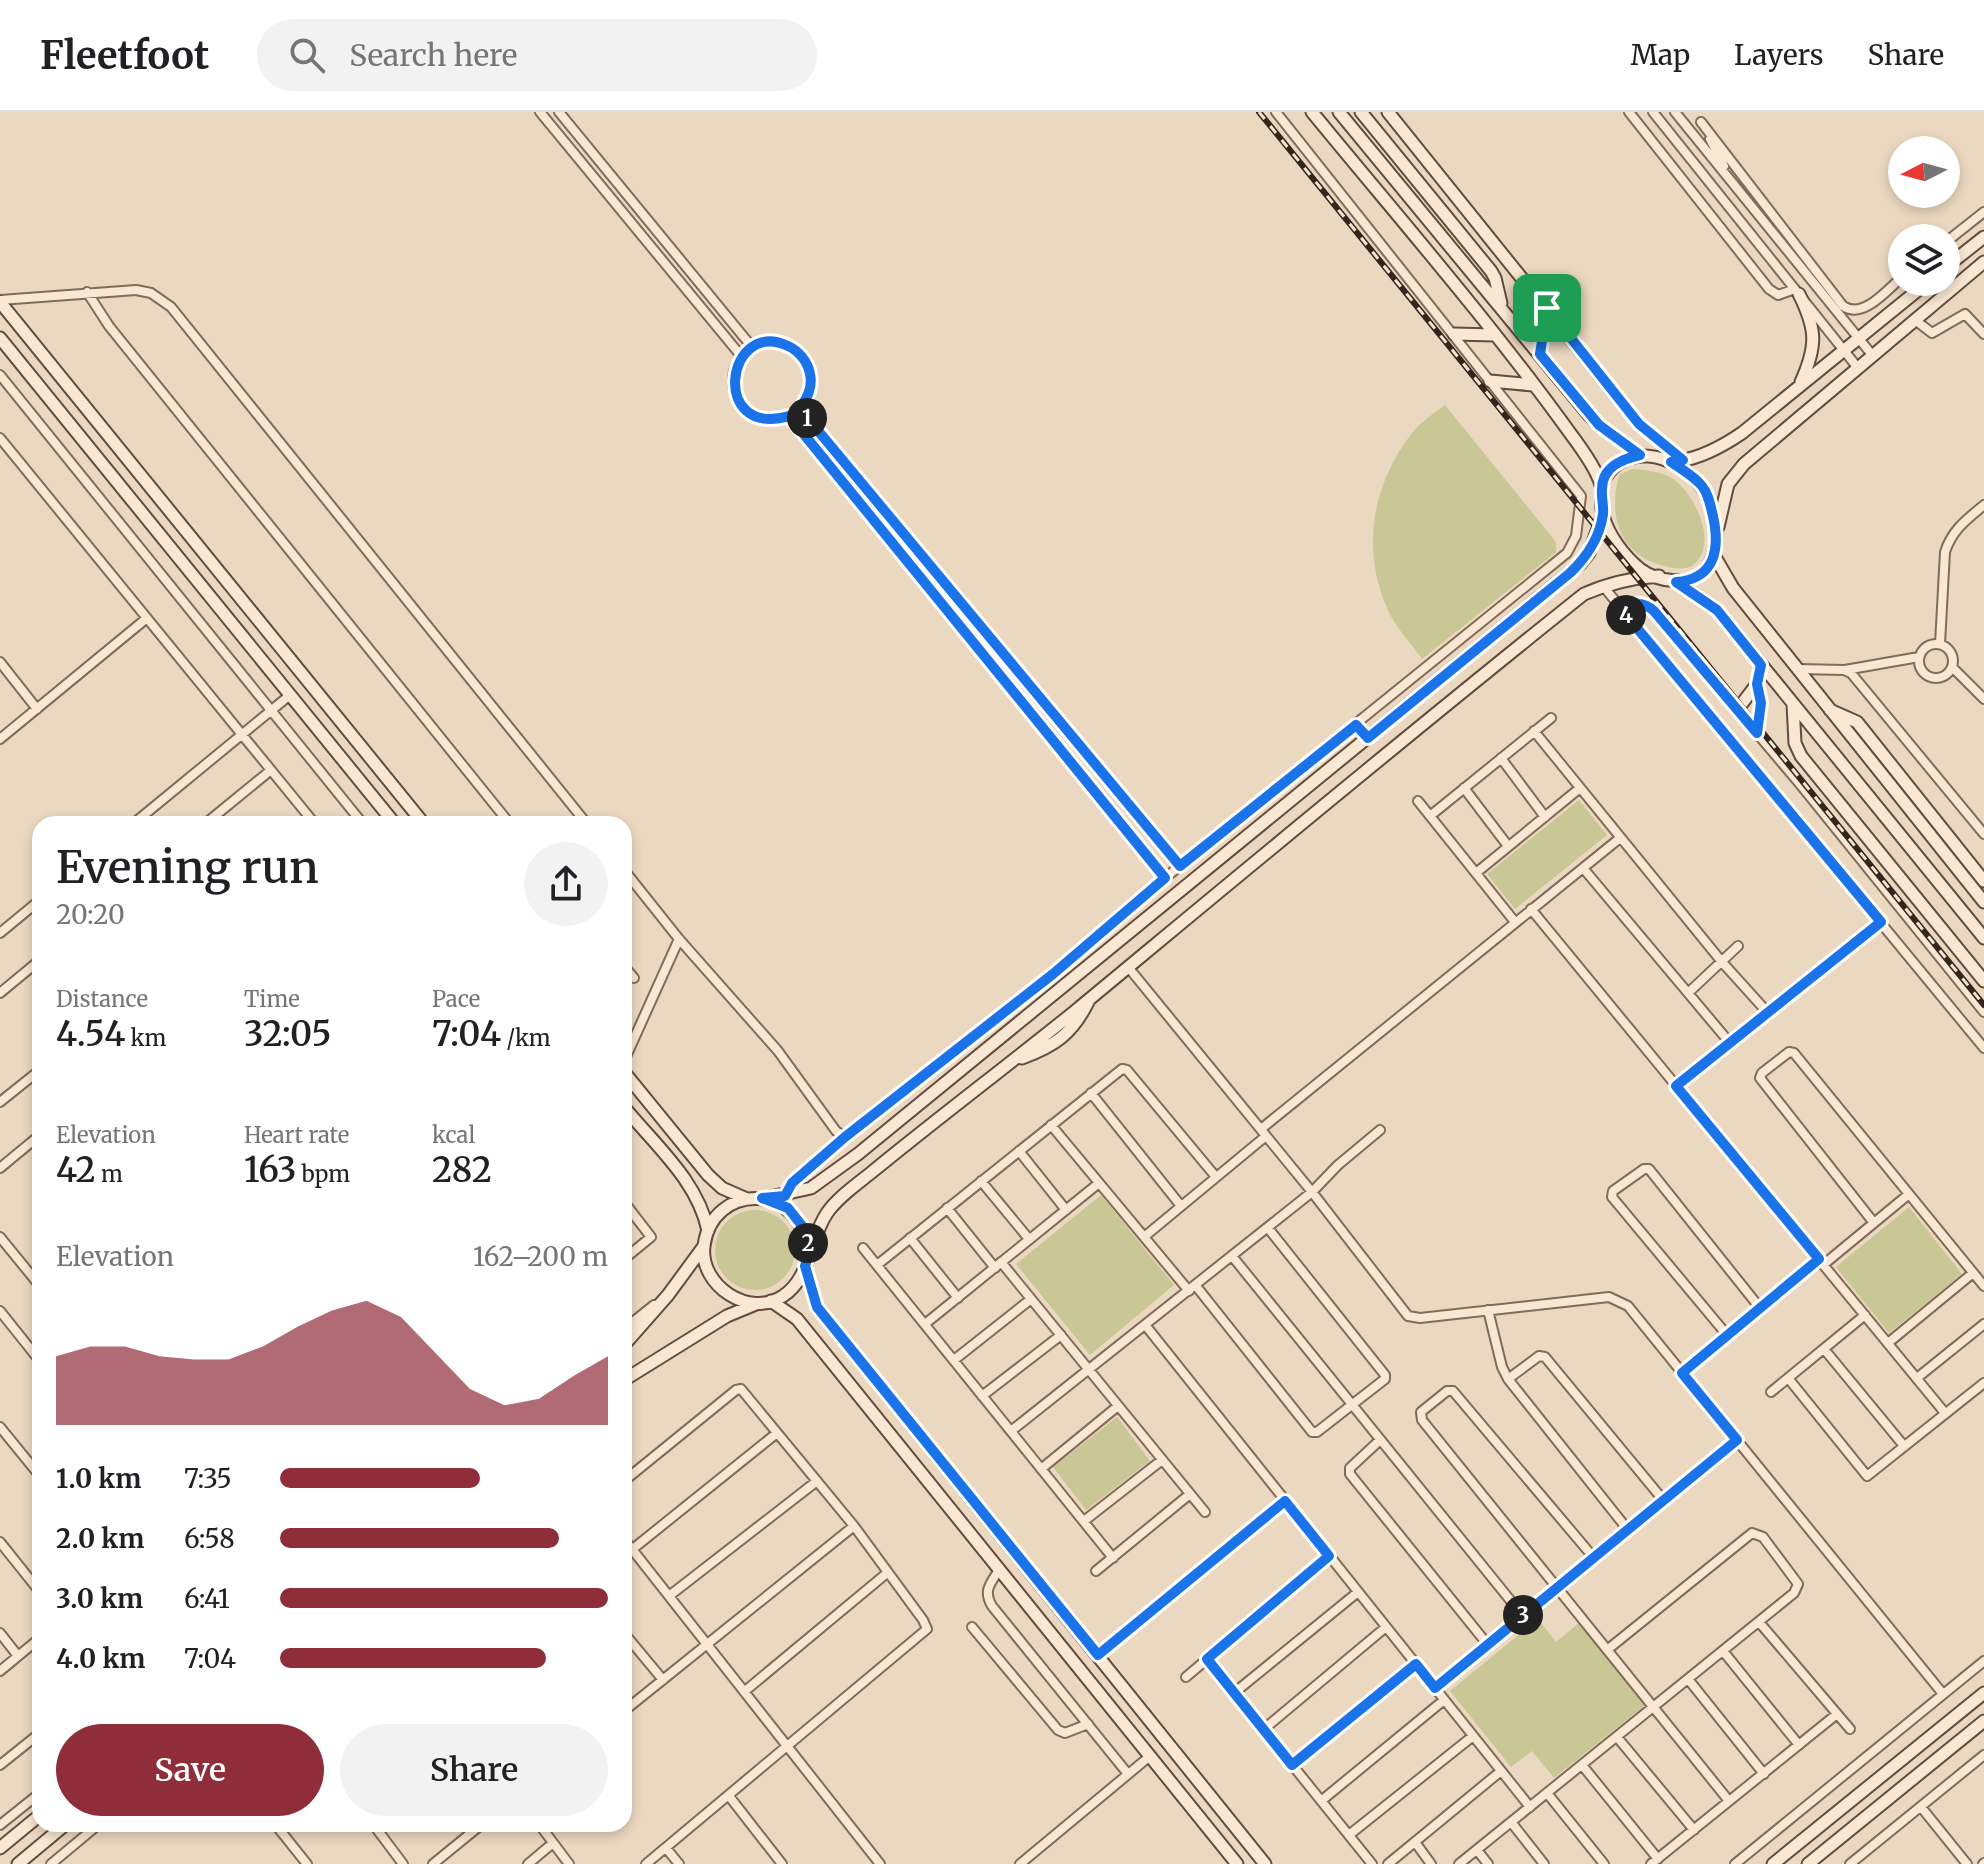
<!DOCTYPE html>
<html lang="en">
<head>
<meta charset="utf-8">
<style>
	:root { --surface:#fff; --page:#f2f2f2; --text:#202124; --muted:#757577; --line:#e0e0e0; --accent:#8f2d3b }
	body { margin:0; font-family:Merriweather,serif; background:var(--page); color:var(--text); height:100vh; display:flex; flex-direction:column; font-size:30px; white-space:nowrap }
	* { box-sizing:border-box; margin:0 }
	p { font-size:26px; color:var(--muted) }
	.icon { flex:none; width:44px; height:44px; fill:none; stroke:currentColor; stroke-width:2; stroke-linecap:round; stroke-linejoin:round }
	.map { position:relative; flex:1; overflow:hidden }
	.side { position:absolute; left:32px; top:704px; width:600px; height:1016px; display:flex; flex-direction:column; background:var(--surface); border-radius:24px; box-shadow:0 4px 12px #0003 }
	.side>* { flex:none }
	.needle { width:52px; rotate:264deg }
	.controls { position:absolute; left:1888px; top:24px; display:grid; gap:16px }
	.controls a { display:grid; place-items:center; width:72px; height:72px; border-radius:50%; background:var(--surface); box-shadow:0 4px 12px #0003; font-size:40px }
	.pin { position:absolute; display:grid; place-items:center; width:68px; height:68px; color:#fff; margin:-34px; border-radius:16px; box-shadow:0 4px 12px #0006 }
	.km { position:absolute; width:40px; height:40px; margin:-20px; border-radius:50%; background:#222; color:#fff; font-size:22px; line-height:40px; text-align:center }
	.round { display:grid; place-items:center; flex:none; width:84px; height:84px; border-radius:42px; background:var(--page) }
	.summary { display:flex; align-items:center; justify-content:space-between; height:136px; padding:0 24px }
	h1 { font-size:44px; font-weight:600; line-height:60px }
	.figures { display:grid; grid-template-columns:repeat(3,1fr); gap:12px; height:136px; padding:8px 24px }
	.figures div { display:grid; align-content:center }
	.figures b { font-size:34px; font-weight:600 }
	.figures small { font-size:22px; font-weight:400 }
	.figures p { font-size:22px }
	.chart { height:224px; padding:16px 24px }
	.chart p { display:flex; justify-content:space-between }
	.chart svg { width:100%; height:144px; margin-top:8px; fill:var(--accent); opacity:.7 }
	.cta { display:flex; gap:16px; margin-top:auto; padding:16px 24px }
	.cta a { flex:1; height:92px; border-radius:48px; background:var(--accent); color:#fff; font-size:32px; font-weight:600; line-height:92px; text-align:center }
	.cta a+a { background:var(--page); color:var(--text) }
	ul { padding:0 24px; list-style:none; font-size:26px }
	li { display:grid; grid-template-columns:128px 96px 1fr; align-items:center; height:60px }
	li i { height:20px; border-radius:10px; background:var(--accent) }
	header { display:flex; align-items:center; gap:48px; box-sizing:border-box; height:112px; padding:0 40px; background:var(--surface); border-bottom:2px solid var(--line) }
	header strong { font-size:38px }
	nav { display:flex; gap:44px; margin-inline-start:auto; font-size:28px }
	.search { width:560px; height:72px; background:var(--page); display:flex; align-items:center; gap:20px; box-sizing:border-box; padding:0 28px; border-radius:44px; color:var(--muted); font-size:30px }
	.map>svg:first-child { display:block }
	.green { fill:#c8c795 }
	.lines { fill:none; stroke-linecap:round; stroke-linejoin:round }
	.street-casing { stroke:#836a59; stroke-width:12 }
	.secondary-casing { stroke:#654b3d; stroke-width:15 }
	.street { stroke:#f7e7d3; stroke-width:8 }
	.secondary { stroke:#f7e7d3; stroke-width:11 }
	.rail-casing { stroke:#34251d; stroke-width:6 }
	.rail { stroke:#f3e4d0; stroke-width:3; stroke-dasharray:9; stroke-linecap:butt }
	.route-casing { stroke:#fff; stroke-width:16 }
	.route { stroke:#1a73e8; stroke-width:10 }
</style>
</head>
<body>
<header>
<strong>Fleetfoot</strong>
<div class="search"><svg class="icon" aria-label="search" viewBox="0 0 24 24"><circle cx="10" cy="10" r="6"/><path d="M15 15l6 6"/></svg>Search here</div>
<nav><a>Map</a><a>Layers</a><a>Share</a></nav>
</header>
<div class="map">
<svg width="1984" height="1752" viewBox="0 0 1984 1752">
	<rect width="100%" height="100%" fill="#ebd8c0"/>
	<path class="green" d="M1445,293L1556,430V440L1422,547C1411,531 1394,514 1387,496C1361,436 1372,373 1412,321C1421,310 1434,301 1445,293Z
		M1632,357C1646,358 1661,359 1673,367C1694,381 1720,432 1693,453C1685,459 1673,456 1664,454C1619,443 1608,404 1619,363Z
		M1579,688L1607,723L1515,797L1487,762Z
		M1101,1083L1174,1173L1090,1243L1016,1152Z
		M1909,1095L1962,1162L1889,1221L1836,1155Z
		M715 1138a40 40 0 1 1 80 0a40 40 0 1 1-80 0Z
		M1117,1305L1150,1349L1086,1398L1053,1355Z
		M1538,1507L1556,1530L1579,1511L1645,1593L1554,1666L1532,1639L1511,1655L1450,1579Z"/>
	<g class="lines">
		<g class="street-casing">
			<path id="street" d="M540,0L742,245
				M559,0L752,235
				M1629,0L1769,177L1778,183L1795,177
				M1653,0L1858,256
				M1675,0L1873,244
				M1701,10L1843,194C1863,208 1887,178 1902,165
				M1710,27L1724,54
				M1946,130L1984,100
				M87,180L109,214L510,712
				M0,188L136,178L151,181L171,195L587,712
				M1915,208L1932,221L1965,202L1984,222
				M733 269a39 39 0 1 1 78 0a39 39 0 1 1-78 0Z
				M0,263L363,712
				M800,297L1180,754
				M789,304L1165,766
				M0,326L315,712
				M1603,474L1984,936
				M1622,498C1635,491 1642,489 1654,499L1799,671L1984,900
				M1919 549a17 17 0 1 1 34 0a17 17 0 1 1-34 0Z
				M1940,532L1945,440C1952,418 1966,408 1984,393
				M0,550L37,597
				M1952,555L1984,587
				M1798,557L1844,558L1851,561L1984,722
				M1845,558L1919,545
				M1534,619L1722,850L1768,901
				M0,627L147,506
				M1501,646L1545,705
				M1464,676L1508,734
				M1418,689L1515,810
				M1430,704L1551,606
				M133,712L290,583
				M205,712L271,658
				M1583,756L1688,881L1738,834
				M624,758L679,827L778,939L836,1019L845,1025L1053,862L1165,766L1567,441L1576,424L1581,384L1276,0
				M1476,761L1580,676
				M1531,797L1945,1301
				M0,821L40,788
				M624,854L634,866
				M1128,855L1312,1080L1408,1204L1420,1206L1609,1185L1628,1194L1943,1582
				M0,881L40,848
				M1688,881L1730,931
				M624,949L679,827
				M1676,974L1881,810
				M1091,981L1181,1094
				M0,990L40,958
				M1051,1013L1189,1179
				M1261,1017L1620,726
				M1019,1039L1066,1098
				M0,1056L40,1023
				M981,1069L1029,1127
				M786,1083L792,1071L845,1025
				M624,1090L651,1125L624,1147
				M947,1096L995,1156
				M1874,1111L1760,966L1762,961L1789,940L1794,941L1984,1174
				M0,1125L40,1174
				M1144,1125L1266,1024
				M910,1126L958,1186
				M863,1136L1113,1446
				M1232,1144L1523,1504
				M1001,1150L1205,1400
				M877,1153L1122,957L1127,958L1216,1065
				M1823,1153L1909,1082
				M1196,1174L1312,1320H1317L1385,1267V1263L1268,1116
				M1488,1198L1502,1255L1508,1267L1628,1418
				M0,1199L40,1249
				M925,1212L1099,1071
				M1146,1214L1530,1695
				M624,1217L654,1193
				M1727,1223L1612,1085L1613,1079L1644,1057H1649L1760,1196
				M1888,1231L1973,1161
				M1824,1237L1904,1334
				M954,1248L1031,1187
				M1682,1261L1819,1147
				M1788,1266L1867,1364L1984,1271
				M1917,1266L1984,1212
				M1508,1267L1539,1244L1545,1245L1664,1389
				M1771,1280L1865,1203
				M982,1284L1061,1223
				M0,1315L40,1364
				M1011,1319L1312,1080L1338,1053L1380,1018
				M1380,1328L1350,1356V1362L1488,1533
				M1041,1357L1118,1294
				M624,1369L736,1278L741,1277L854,1414L923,1508L927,1517L646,1752
				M1084,1409L1162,1348
				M624,1427L880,1752
				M0,1430L40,1480
				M624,1444L777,1321
				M1594,1446L1453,1279H1447L1421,1300L1422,1308L1729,1689
				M999,1458C990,1472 983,1479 992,1494L1128,1662
				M1096,1459L1190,1382
				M669,1484L817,1369
				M1759,1510L1850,1617
				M972,1515L1058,1618L1065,1621L1088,1612
				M0,1521L18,1544
				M624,1521L663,1568
				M1723,1539L1799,1633
				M1098,1543L1285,1389
				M1207,1547L1372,1752
				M0,1559L40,1526
				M1186,1565L1329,1444
				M1688,1567L1764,1662
				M1435,1576L1737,1328
				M745,1579L887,1461
				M1234,1581L1358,1480
				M624,1599L854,1414
				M1264,1617L1386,1515
				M1617,1625L1694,1718
				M0,1653L40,1621
				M1292,1653L1416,1552
				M1582,1653L1658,1747
				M1547,1681L1604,1752
				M729,1684L782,1752
				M1321,1689L1444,1588
				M1921,1695L1967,1752
				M1511,1710L1544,1752
				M275,1712L307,1752
				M373,1712L403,1752
				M539,1712L569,1752
				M0,1713L40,1681
				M1349,1723L1473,1624
				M1415,1730L1431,1752
				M666,1736L679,1752
				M1477,1738L1488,1752
				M51,1752L99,1712
				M433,1752L482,1712
				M528,1752L553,1731
				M1020,1752L1150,1644
				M1388,1752L1501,1659
				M1459,1752L1794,1481L1798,1472L1763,1425L1752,1421L1607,1538
				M1651,1752L1837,1602
				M1735,1752L1984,1549
				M1850,1752L1984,1643
				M1983,1752L1984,1751"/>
		</g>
		<g class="secondary-casing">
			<path id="secondary" d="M1312,0C1399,106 1490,210 1570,321C1579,333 1597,358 1601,373C1604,382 1600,393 1603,403C1608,423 1624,444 1640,457C1657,470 1692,475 1706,457C1722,437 1718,393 1700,373C1673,340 1622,329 1601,373
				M1339,0L1589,303L1599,313L1640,343
				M1361,0L1491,159L1495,166L1501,191
				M1388,0L1639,312L1683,348
				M1946,155L1984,125
				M1799,182C1817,218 1817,234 1801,270
				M0,190L424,712
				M1454,222L1494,223
				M0,226L395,712
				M1540,242L1547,196
				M1490,269L1533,273
				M1680,349C1703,345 1723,334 1742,321L1928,170
				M1718,415L1728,372L1744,352L1984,150
				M1715,445L1733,476L1984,790
				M1677,470L1717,498L1984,826
				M1793,592L1795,631L1801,644L1984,869
				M1737,598L1757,572L1761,553
				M1830,598L1857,610L1984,769
				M1356,613L1368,626
				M1757,621L1761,591L1757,572
				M1022,946C1055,934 1072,922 1088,890
				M624,960L708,1063L722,1076L747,1087
				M624,995C655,1033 698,1069 708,1119
				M770,1085L811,1076L858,1042L1580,452L1589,441L1603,403
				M809,1142C802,1069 712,1070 704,1134C699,1173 749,1207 783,1184C811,1166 809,1127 827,1101C837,1086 857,1072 872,1060C938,1006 1007,954 1074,900C1243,760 1412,619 1584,482C1609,471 1631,466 1659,464
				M805,1155L817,1195L1265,1752
				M771,1189L797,1207L1237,1752
				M624,1233L668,1183L704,1134
				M624,1268L727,1204L756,1192
				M0,1736L40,1703
				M18,1752L66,1712
				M1773,1752L1984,1581
				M1808,1752L1984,1609"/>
		</g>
		<use href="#street" class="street"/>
		<use href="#secondary" class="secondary"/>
		<g class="rail-casing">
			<path id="rail" d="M1259,0L1984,893"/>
		</g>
		<use href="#rail" class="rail"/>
	</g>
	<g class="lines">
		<g class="route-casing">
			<path id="route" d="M1547,196L1639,312L1683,348L1671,350C1681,357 1694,364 1702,374C1709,383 1710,393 1713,404C1720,436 1716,467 1676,470L1717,498L1761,553L1757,572L1761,591L1757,621L1654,499C1642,489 1635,491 1622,498L1881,810L1676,974L1819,1147L1682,1261L1737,1328L1435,1576L1416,1552L1292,1653L1207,1547L1329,1444L1285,1389L1098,1543L817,1195L805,1154L809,1142L803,1115L788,1096L762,1086L785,1084L792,1071L845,1025L1053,862L1165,766L789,304C709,327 726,205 788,234C799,239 808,250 810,262C813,275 807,286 800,297L1180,754L1356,613L1368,626L1570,461C1586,446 1600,425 1603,402C1604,394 1601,385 1602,377C1602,355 1622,347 1640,343L1599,313L1540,242Z"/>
		</g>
		<use href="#route" class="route"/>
	</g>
</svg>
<div class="controls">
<a><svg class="needle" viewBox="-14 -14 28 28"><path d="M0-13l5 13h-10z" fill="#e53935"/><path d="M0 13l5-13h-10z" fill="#757577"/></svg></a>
<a><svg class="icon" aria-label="layers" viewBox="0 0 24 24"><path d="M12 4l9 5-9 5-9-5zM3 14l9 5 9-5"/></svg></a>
</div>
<div class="pin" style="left:1547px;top:196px;background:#1e9e55"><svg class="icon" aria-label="arrive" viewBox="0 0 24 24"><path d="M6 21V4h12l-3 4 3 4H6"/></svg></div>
<b class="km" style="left:807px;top:306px">1</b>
<b class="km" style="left:808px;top:1131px">2</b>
<b class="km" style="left:1523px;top:1503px">3</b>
<b class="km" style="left:1626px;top:503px">4</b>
<section class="side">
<div class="summary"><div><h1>Evening run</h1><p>20:20</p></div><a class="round"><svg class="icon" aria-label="share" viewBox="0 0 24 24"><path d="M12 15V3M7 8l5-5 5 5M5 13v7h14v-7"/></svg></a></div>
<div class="figures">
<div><p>Distance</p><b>4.54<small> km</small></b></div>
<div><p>Time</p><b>32:05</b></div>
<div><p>Pace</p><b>7:04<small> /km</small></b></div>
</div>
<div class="figures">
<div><p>Elevation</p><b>42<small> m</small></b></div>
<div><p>Heart rate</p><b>163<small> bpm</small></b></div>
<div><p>kcal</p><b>282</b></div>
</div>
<div class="chart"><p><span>Elevation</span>162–200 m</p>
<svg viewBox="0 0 160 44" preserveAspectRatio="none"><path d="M0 44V23L10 20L20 20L30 23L40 24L50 24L60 20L70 14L80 9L90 6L100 11L110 22L120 33L130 38L140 36L150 29L160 23V44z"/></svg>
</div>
<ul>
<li><b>1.0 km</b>7:35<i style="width:61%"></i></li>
<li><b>2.0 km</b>6:58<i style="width:85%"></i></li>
<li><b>3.0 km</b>6:41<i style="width:100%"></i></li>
<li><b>4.0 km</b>7:04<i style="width:81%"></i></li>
</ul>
<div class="cta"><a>Save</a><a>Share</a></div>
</section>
</div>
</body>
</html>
